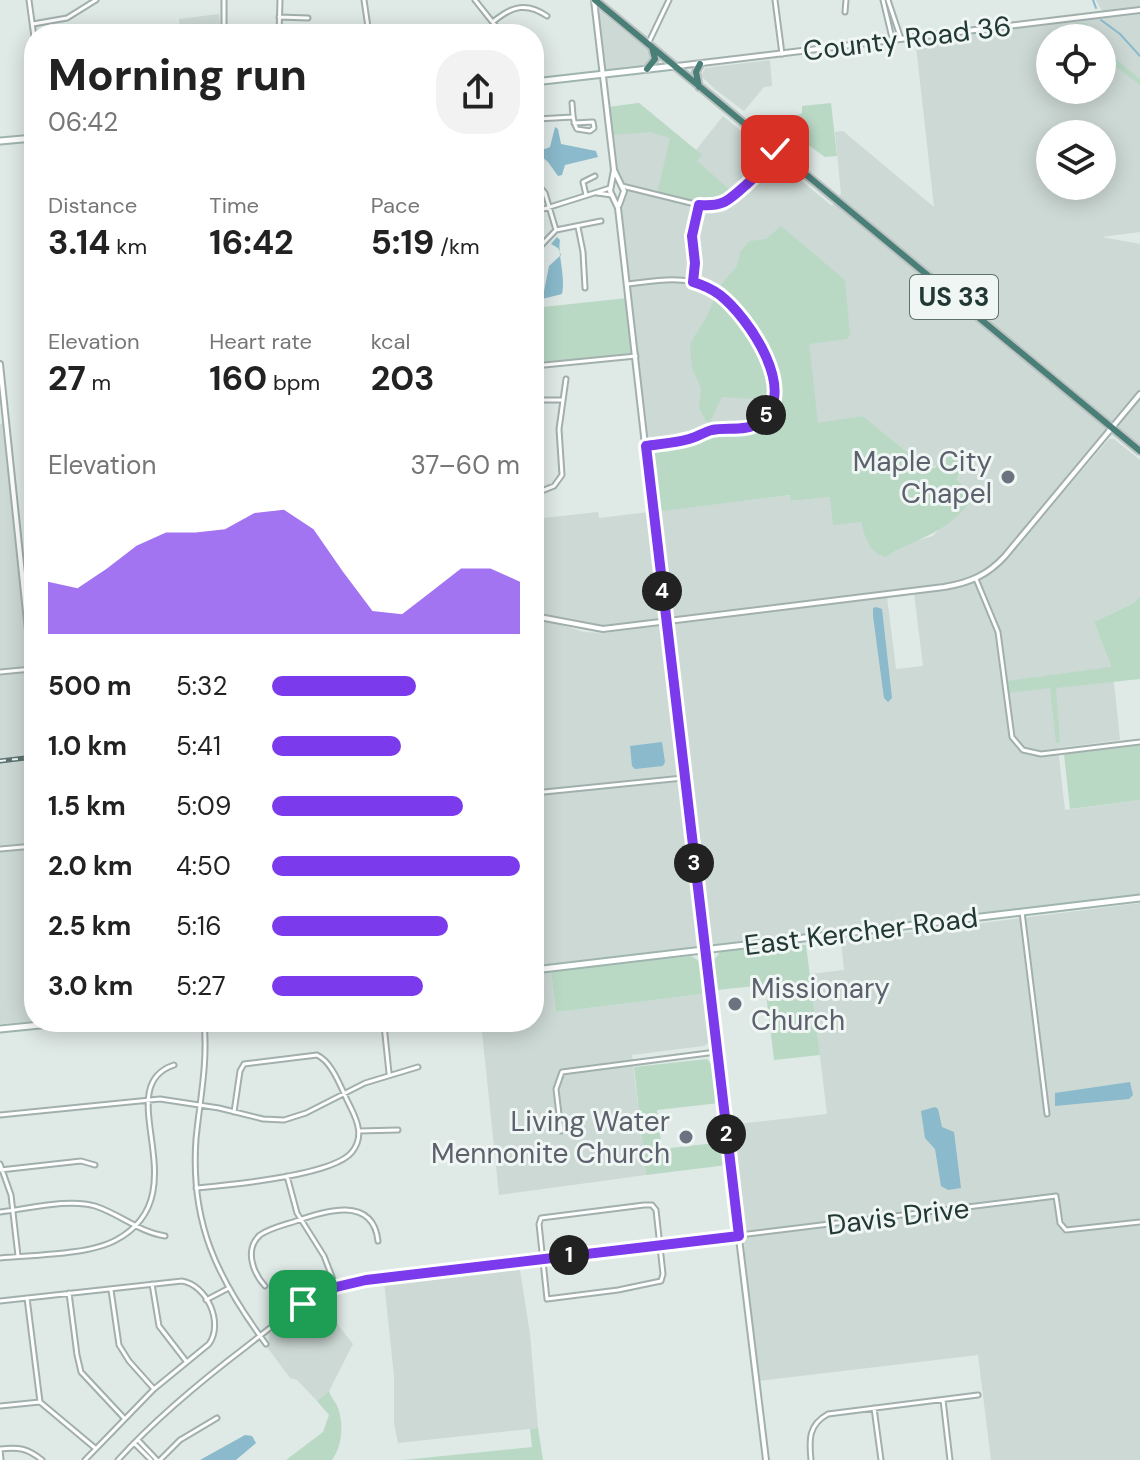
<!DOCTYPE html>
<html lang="en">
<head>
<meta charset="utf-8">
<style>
	:root { --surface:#fff; --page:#f2f2f2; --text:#222; --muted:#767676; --accent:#7c3aed }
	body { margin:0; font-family:"DM Sans",sans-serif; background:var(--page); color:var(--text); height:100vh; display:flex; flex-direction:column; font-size:30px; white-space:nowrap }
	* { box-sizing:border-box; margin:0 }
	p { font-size:26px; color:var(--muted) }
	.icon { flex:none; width:44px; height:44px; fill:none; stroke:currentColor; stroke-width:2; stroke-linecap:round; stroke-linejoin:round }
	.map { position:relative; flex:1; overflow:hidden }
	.panel { position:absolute; left:24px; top:24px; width:520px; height:1008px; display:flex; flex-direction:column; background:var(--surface); border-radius:32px; box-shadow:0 4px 20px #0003 }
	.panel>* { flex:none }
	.fabs { position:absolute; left:1036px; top:24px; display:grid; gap:16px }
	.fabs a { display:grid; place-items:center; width:80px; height:80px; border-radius:50%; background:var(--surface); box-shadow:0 4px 20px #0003; font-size:40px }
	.pin { position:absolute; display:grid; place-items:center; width:68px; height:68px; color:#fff; margin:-34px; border-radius:16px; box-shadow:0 4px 12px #0006 }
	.km { position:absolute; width:40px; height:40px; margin:-20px; border-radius:50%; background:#222; color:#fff; font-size:22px; line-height:40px; text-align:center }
	.round { display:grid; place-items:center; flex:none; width:84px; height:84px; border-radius:32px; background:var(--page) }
	.overview { display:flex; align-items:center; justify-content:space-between; height:136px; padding:0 24px }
	h1 { font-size:44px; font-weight:700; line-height:60px }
	.stats { display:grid; grid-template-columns:repeat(3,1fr); gap:12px; height:136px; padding:8px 24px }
	.stats div { display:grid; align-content:center }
	.stats b { font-size:34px; font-weight:700 }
	.stats small { font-size:22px; font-weight:400 }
	.stats p { font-size:22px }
	.chart { height:224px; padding:16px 24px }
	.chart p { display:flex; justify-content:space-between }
	.chart svg { width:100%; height:144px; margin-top:8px; fill:var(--accent); opacity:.7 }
	ul { padding:0 24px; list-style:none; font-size:26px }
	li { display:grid; grid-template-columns:128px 96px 1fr; align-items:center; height:60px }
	li i { height:20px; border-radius:10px; background:var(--accent) }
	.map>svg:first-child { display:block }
	.built { fill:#cdd9d5; fill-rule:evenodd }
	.green { fill:#b9d9c5 }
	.water { fill:#8abacb }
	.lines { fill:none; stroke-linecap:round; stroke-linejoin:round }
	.stream { stroke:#8abacb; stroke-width:2 }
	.minor-casing { stroke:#a2b0ad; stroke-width:7 }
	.tertiary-casing { stroke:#a2b0ad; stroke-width:8 }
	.secondary-casing { stroke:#9fb4af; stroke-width:9 }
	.trunk-casing { stroke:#bcc3c2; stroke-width:10 }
	.minor { stroke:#fff; stroke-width:3 }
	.tertiary { stroke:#fff; stroke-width:4 }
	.secondary { stroke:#fff; stroke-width:5 }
	.trunk { stroke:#4a7f78; stroke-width:6 }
	.rail-casing { stroke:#5b7370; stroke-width:5 }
	.rail { stroke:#eff6f3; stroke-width:2; stroke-dasharray:6; stroke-linecap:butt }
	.route-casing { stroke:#fff; stroke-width:16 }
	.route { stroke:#7c3aed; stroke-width:10 }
	.worship-dot { fill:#6b7280; stroke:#eff6f3; stroke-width:3 }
	.labels { text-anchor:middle; stroke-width:6; stroke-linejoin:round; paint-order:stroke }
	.shield { fill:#eff6f3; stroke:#5f716d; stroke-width:2 }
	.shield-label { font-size:26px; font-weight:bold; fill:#213834 }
	.street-label { font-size:28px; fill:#213834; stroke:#eff6f3 }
	.worship-label { font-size:28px; fill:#5b616d; stroke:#eff6f3; text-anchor:end }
</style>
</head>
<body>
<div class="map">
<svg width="1140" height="1460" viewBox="0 0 1140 1460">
	<rect width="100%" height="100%" fill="#dfe9e6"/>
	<path class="built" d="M1096,0H1140V232L1102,237L1140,244V447L1111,428L992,569L963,583L603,629L534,616V519L598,512L599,518L791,495L792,501L830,497L861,522L867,542L886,557L912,542L933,536L968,496L957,481L962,467L924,466L863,416L818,424L816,408L765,413L756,421L745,425L714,427L679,439L652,442L648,441L621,209L620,200L624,193L614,170L609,107L639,103L696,150L723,116L832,206L841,194L835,132L843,131L934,207L915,37L1103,13ZM1050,38H1102V90H1050ZM1050,134H1102V186H1050Z
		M597,9L657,57L659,63L652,66L606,71L599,43Z
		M219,14L221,34H180L179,19Z
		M770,60L772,86L764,87L744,111L716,90L701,76L705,68Z
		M6,423L20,582L34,585V1021L0,1024V424Z
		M1109,439H1114L1140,460V596L1134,603L1094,622L1113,673L1120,740L1058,748L1065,810L1140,800V894L534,966V619H542L584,632L605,633L887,597L896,669L923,666L914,593L959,588L984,578L1004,562Z
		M1140,903V1460H991L978,1355L758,1381L747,1308L744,1240L739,1236L728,1125L827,1114L810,974L844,970L841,941Z
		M551,971L556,1012L702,994L709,1043L704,1046L632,1055L646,1175L499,1195L481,1022H534V974Z
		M519,1264L530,1334L538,1428L398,1443L394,1423V1376L384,1281Z
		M317,1298L353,1344L329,1391L317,1401L297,1380L290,1378L267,1347L270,1333Z"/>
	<path class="green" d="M1076,23H1087L1093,38H1073L1072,25Z
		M1102,48L1140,79V85L1102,56Z
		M639,103L702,155L697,161L730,190V196C709,209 683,199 660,194L658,190L670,138L650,132L612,135L609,107Z
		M831,103L837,156L825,157L783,127L791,118L802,113V106Z
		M781,226L845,280L850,335L847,339L809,344L818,423L863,416L924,466L935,468L947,454L962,466L957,480L966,488L969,503C943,536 919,536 886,557C869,553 865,538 861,522L833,525L830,497L791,501L790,495L655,512L650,449L686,443L714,432L749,429L763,422L775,404L774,373L770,354L750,330L746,332L768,365L771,400L722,397L710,422L706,421L699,408L701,388L692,368L690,347L692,340L705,320L720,286L737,266L740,252L750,241L766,239Z
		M627,298L632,353L534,364V308Z
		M1140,596V679L1056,688L1060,742L1056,743L1050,688L1008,693L1007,681L1111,667L1094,622L1134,603Z
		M1140,745V800L1070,809L1064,754Z
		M787,945H806L820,1055L774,1060L765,985L717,990L713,961L721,951Z
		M691,956L701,962L702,994L556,1012L551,971Z
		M707,1059L711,1064L719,1103L657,1110L662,1149L724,1142L727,1165L646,1175L634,1067Z
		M329,1391C331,1398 336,1402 338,1408C344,1425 342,1446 332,1460H286L323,1432L329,1415L317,1401Z
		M538,1428L543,1460H403L532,1447L530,1429Z"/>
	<path class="water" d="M555,127L558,129L561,144L596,151L598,157L565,165L562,175L558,176L548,162L534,150V146L545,149L550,147Z
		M557,237L560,240C557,254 566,276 562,294L534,301V292L544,291L549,266L561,255L558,248L551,244Z
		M876,607L882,609L892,698L888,702L884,698L873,616V608Z
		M662,742L665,762L663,766L635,769L632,766L630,746Z
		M1130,1082L1133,1095L1129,1099L1055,1106V1093Z
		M935,1107L938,1109L942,1127L954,1132L961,1188L948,1190L941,1186L935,1149L925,1138L921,1111Z
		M245,1435L252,1436L256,1443L236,1460H200Z"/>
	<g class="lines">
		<path class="stream" d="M1093,0L1096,8
			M1101,20L1120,34L1140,56"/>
		<g class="minor-casing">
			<path id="minor" d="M29,0L34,37
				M364,0L369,34
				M475,0L502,34
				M775,0L782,54
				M883,0L892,38
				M888,0L901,39
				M845,12L846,0
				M279,17L308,18
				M494,21C512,6 527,2 547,16
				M33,24L67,18L96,0
				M224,34V0
				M279,34L280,0
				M648,44L669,0
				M572,103C573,112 572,121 577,129L590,131L594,128L593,122L574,123
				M537,119L573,117
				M534,126L536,108
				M534,180L545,193L556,230L534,253
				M746,184L748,177L773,150
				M622,186L699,205L718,204L731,200L752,181L775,149
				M597,193L612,195
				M586,195L583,182L595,176
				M534,212L610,188
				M578,227L583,252L585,288
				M556,230L601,221
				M693,282L695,269L692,236L699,205
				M628,284C653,281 682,275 706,286C740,303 804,391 759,422C747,431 731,427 717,429C707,431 698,436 688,439C675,443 660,444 646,446
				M534,366L636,356
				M534,400H562
				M534,494L554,486L562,475L559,429L566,379
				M976,579L998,632L1012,737L1023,750L1041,754L1140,742
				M0,672L32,669
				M534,793L683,778
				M0,849L34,846
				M1022,912L1047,1114
				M204,1022C208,1062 200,1099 196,1139C190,1223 217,1278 266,1344
				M384,1025L389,1073
				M0,1115L160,1099L219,1108L263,1119L284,1120L306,1113L365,1083L418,1067
				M359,1131L398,1130
				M561,1131L556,1089L562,1072L716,1052
				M0,1164L11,1195L18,1256
				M0,1170L81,1161L95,1165
				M287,1176L297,1213L324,1256L336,1287
				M196,1188C228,1185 333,1176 352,1152C364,1137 358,1122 350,1106C342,1091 333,1062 317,1055L244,1064L240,1071L234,1112
				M644,1205H652L656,1210L663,1274L661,1281L618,1290L547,1299L539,1224L541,1218Z
				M0,1212C27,1209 70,1198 95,1206C120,1214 139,1232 165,1236
				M0,1258C32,1255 89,1255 116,1240C202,1194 107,1087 174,1065
				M152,1284L159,1326L186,1361
				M265,1286C253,1273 244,1249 260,1235C270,1228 284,1225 296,1221C324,1211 373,1195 378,1241
				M111,1290L119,1345L129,1361L154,1389
				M69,1293L77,1355L81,1372L124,1418
				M27,1298L40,1402
				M206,1300L227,1289
				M0,1301L182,1281C207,1285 224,1323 209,1344L154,1389L85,1460
				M943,1400L950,1460
				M40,1402L95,1448
				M0,1406L40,1402
				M874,1408L881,1460
				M138,1440L157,1460
				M134,1443L151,1460
				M1,1460L0,1449C19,1447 27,1448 42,1460
				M118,1460C157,1417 201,1381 247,1346C279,1321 311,1293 351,1283L1056,1196L1060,1223L1066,1230L1140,1222
				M160,1460L180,1440L217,1418
				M811,1460C809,1440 808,1425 828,1414L978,1395"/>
		</g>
		<g class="tertiary-casing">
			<path id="tertiary" d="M594,0L614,170L624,191L619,205
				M677,66L1140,10
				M614,170L610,191L618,208L683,778L766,1460
				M0,364L32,669H34
				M534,616L603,629L944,587C969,583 988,575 1005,556L1140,394"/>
		</g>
		<g class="secondary-casing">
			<path id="secondary" d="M534,82L675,66
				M0,141L34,138
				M534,970L1140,898
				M0,1029L70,1022"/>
		</g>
		<g class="trunk-casing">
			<path id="trunk" d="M595,0L1140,451
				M647,69L655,59L652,47
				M699,87L696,72L700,64"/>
		</g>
		<use href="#minor" class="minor"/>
		<use href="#tertiary" class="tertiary"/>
		<use href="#secondary" class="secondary"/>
		<use href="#trunk" class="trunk"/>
		<g class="rail-casing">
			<path id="rail" d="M0,761L34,757"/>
		</g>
		<use href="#rail" class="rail"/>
	</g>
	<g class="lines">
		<g class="route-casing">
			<path id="route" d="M303,1304L336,1287L366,1280L739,1236L646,446C660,444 675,443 689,439C697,437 704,432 712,430C727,427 747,432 760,422C800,392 748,317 720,295C712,289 703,285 693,282L695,263L692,236L699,205C725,207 728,200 746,185C757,175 769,163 775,149"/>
		</g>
		<use href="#route" class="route"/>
	</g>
	<g class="worship-dot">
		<circle cx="1008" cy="477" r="8"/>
		<circle cx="735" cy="1004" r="8"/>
		<circle cx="686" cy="1137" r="8"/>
	</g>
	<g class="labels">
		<rect class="shield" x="910" y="275" width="88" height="44" rx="6"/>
		<g class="shield-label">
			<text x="954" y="306">US 33</text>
		</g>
		<g class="street-label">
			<text transform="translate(907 38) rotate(-7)" y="10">County Road 36</text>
			<text transform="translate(861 931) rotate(-7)" y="10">East Kercher Road</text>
			<text transform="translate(898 1216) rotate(-7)" y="10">Davis Drive</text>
		</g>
		<g class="worship-label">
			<text x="992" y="471">Maple City<tspan x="992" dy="32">Chapel</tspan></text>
			<text x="751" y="998" text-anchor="start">Missionary<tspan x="751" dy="32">Church</tspan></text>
			<text x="670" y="1131">Living Water<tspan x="670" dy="32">Mennonite Church</tspan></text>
		</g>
	</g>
</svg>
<div class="fabs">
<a><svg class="icon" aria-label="locate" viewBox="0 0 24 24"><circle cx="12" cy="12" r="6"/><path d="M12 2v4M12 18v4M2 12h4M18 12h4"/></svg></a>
<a><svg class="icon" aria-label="layers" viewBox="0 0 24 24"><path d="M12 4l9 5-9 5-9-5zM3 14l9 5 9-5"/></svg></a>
</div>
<div class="pin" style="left:303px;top:1304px;background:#1e9e55"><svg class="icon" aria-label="arrive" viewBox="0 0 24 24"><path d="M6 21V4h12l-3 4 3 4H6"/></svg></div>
<div class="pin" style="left:775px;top:149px;background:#d93025"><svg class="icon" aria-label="check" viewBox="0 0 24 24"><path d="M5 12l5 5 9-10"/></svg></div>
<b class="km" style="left:569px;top:1255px">1</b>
<b class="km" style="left:726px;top:1134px">2</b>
<b class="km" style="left:694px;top:863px">3</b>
<b class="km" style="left:662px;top:591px">4</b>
<b class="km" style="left:766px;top:415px">5</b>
<section class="panel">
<div class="overview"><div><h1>Morning run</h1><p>06:42</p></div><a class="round"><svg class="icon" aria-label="share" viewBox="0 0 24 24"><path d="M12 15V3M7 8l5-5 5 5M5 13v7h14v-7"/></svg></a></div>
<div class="stats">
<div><p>Distance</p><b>3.14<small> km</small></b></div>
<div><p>Time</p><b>16:42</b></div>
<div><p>Pace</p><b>5:19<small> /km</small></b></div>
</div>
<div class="stats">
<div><p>Elevation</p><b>27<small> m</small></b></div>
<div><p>Heart rate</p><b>160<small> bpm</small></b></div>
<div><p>kcal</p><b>203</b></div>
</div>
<div class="chart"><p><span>Elevation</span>37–60 m</p>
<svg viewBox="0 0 160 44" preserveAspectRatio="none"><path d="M0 44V28L10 30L20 24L30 17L40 13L50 13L60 12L70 7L80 6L90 12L100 25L110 37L120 38L130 31L140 24L150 24L160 28V44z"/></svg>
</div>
<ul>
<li><b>500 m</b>5:32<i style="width:58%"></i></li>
<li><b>1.0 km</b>5:41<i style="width:52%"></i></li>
<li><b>1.5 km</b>5:09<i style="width:77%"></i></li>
<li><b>2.0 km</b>4:50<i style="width:100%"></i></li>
<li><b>2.5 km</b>5:16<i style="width:71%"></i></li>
<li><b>3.0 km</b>5:27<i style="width:61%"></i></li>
</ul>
</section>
</div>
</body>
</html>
